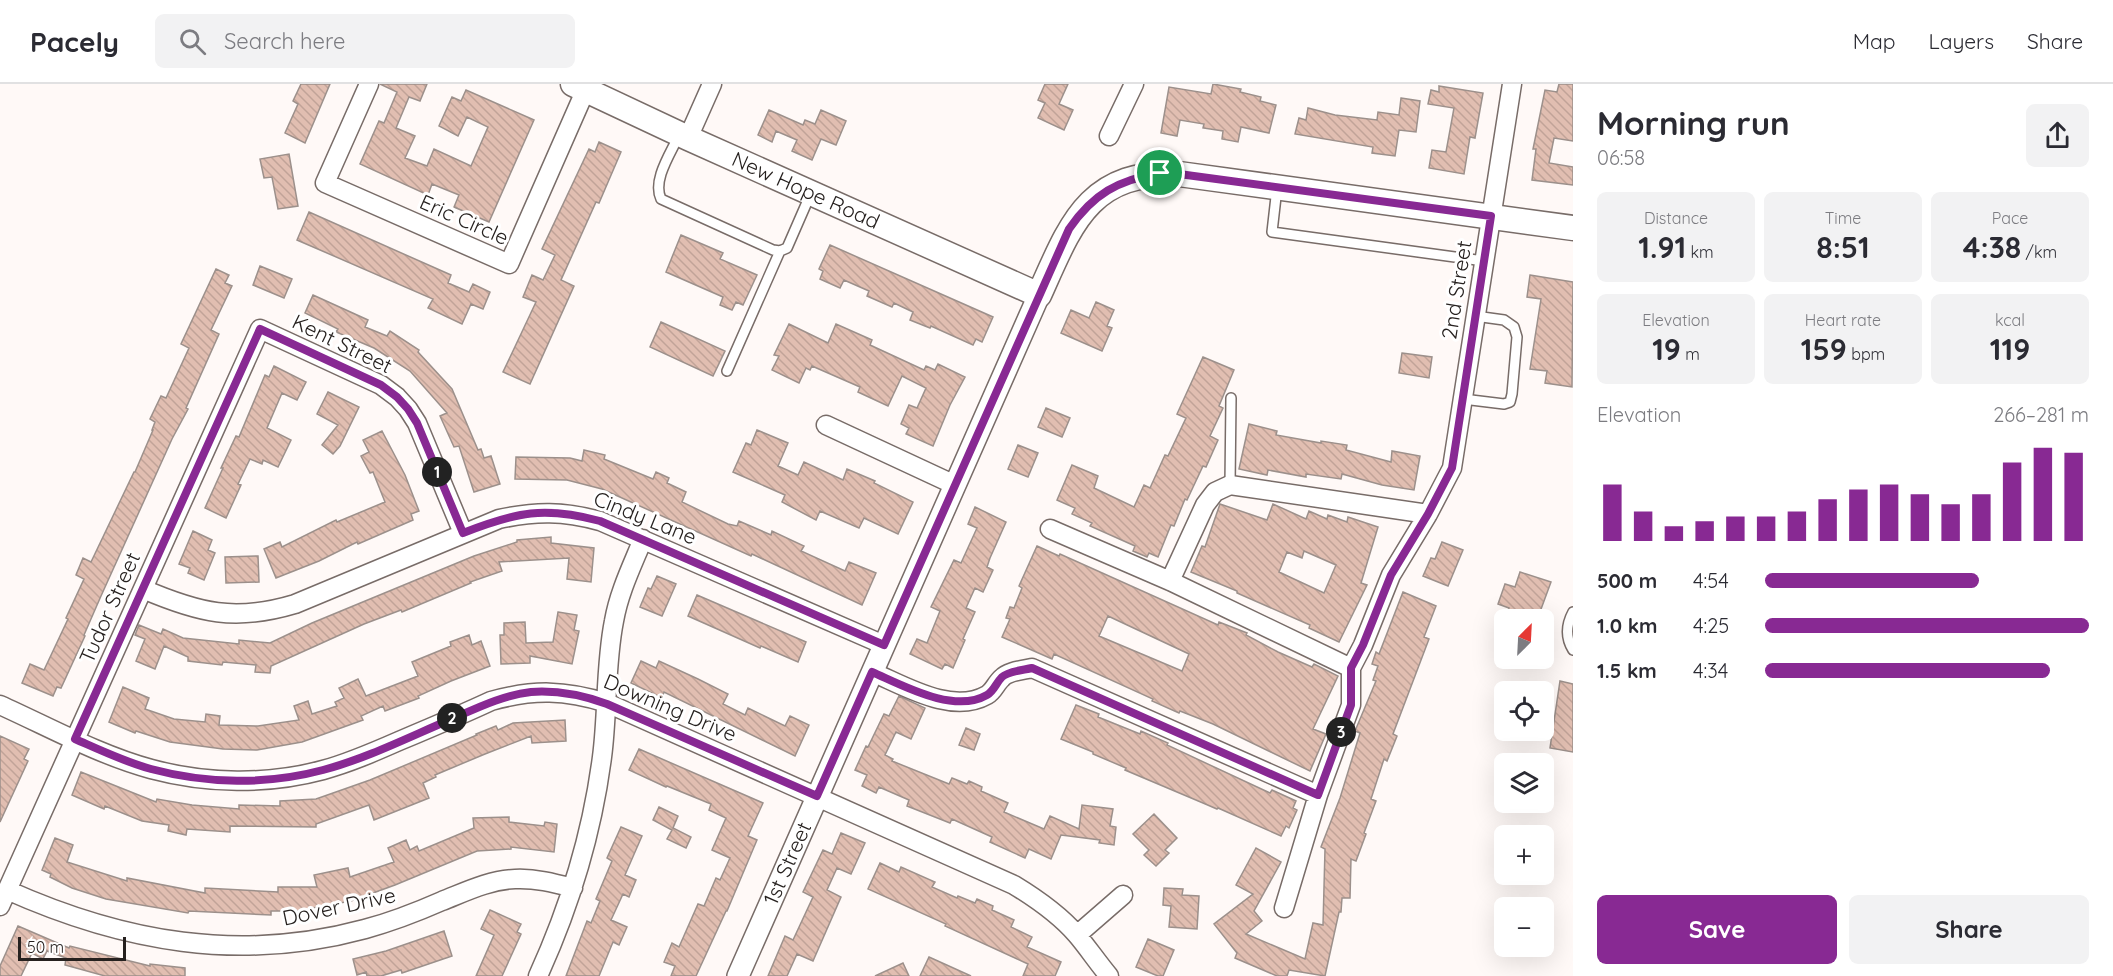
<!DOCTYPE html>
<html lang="en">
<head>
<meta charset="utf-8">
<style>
	:root { --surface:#fff; --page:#f2f2f3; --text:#2b2b33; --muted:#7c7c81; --line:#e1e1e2; --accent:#882993 }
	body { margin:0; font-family:Quicksand,sans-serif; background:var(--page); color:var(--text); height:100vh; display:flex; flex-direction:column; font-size:22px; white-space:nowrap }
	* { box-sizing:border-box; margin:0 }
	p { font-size:20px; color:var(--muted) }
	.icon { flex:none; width:33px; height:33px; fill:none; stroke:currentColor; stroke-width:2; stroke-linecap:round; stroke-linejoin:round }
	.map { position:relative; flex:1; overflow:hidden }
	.side { display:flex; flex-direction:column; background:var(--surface); width:540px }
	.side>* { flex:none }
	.needle { width:39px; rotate:24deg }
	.fabs { position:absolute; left:1494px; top:525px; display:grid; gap:12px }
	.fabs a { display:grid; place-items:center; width:60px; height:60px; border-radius:9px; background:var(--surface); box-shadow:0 6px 24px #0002; font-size:30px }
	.scale { position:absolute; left:18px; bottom:15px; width:108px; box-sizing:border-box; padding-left:6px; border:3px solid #26211f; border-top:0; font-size:16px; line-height:21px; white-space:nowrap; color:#26211f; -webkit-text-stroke:4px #fff; paint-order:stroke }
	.pin { position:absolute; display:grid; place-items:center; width:51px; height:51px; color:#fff; margin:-26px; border:3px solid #fff; border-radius:50%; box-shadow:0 2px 6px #0007 }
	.km { position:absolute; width:30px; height:30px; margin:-15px; border-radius:50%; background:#222; color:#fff; font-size:16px; line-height:30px; text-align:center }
	.round { display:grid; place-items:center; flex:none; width:63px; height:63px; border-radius:9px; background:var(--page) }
	.headline { display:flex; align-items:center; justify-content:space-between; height:102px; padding:0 24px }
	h1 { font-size:33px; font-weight:700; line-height:45px }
	.figures { display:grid; grid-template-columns:repeat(3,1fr); gap:9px; height:102px; padding:6px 24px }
	.figures div { display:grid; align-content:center; border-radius:9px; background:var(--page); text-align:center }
	.figures b { font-size:30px; font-weight:700 }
	.figures small { font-size:16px; font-weight:400 }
	.figures p { font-size:16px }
	.chart { height:168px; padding:12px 24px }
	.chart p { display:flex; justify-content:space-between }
	.chart svg { width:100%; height:108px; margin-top:6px; stroke:var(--accent); stroke-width:6 }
	.button { display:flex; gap:12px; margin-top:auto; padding:12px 24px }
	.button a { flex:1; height:69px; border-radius:9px; background:var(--accent); color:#fff; font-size:24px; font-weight:700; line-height:69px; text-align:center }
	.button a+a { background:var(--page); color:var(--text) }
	ul { padding:0 24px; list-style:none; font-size:20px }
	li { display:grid; grid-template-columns:96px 72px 1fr; align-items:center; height:45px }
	li i { height:15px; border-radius:8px; background:var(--accent) }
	header { display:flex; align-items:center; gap:36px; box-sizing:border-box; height:84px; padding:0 30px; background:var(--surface); border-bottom:2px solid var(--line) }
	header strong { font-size:28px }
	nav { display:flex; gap:33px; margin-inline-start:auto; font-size:21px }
	.search { width:420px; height:54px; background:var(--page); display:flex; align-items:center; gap:15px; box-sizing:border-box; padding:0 21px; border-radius:9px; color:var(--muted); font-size:22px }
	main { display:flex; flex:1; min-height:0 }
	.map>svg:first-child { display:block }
	.building { fill:url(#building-back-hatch); stroke:#9c908b; stroke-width:1.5; fill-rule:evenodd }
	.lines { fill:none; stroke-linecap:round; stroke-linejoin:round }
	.service-casing { stroke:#786c68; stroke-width:12 }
	.minor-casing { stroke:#786c68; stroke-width:21 }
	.tertiary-casing { stroke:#786c68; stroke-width:24 }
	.secondary-casing { stroke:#786c68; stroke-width:27 }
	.service { stroke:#fff; stroke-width:9 }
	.minor { stroke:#fff; stroke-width:18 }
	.tertiary { stroke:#fff; stroke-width:21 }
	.secondary { stroke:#fff; stroke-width:24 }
	.route-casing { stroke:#fff; stroke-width:12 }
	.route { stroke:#882993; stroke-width:8 }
	.labels { text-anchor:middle; stroke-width:6; stroke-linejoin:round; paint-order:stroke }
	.street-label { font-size:21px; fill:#26211f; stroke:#fff }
</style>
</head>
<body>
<header>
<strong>Pacely</strong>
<div class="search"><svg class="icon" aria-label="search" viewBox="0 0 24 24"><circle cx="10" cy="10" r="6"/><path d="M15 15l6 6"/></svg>Search here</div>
<nav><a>Map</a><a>Layers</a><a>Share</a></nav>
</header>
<main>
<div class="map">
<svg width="1573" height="892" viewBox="0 0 1573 892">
	<defs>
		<pattern id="building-back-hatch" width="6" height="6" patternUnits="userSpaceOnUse" patternTransform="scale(1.5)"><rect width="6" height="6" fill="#e1beb1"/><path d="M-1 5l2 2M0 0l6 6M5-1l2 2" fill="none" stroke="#c1a398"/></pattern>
	</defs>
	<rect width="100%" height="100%" fill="#fff9f7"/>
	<path class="building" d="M301,0H330L305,59L285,49L298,20L293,17Z
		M380,0H427L420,17L409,13L396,44L415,52L405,74L427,82L434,65L471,82L488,43L467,33L458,52L439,42L452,13L461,17L466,6L534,36L489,138L454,123L459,111L432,100L428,111L360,80L379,37L384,39L397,8Z
		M1045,0H1068L1059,20L1073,26L1064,46L1038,34L1045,19L1038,16Z
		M1213,0L1241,5L1240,8L1261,13L1260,17L1276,21L1269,49L1241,43L1238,58L1222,55L1223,47L1203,44L1204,40L1180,36L1177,52L1161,49L1169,3L1211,10Z
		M1559,0H1573V57L1554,54L1549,79L1573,83V101L1532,96L1536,65H1533L1545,6L1557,8Z
		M1439,2L1483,9L1475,54L1470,53L1464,90L1429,84L1432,66L1446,68L1454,24L1428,20L1431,6L1439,8Z
		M1401,14L1420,17L1416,48L1399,46L1395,72L1372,69L1373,63L1295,50L1299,34L1306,36L1308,24L1335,31L1377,36L1378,28L1399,31Z
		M769,26L803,41L805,36L815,40L821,26L846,37L836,61L821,55L812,76L792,67L797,56L776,47L772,58L758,51Z
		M599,58L621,68L599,119L596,118L561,196L574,202L530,300L503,288L536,218L523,213L532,191L543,196L555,171L542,165L589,65L595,68Z
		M289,70L298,122L278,125L272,93L264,94L260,75Z
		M309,128L451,191L448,199L469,208L473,200L490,208L483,225L471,220L462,240L428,224L433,215L297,156Z
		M681,151L723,169L720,175L757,191L743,221L736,218L732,226L720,221L723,213L666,188Z
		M830,161L993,233L982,258L976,255L973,261L931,242L930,244L910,236L913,228L894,219L892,223L867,212L869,207L844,196L840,204L820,195L823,187L819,185Z
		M260,182L292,195L284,214L253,201Z
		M216,185L229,191L225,199L232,202L211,246L219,250L186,324L188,325L172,355L101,512L84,551L85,552L61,604L57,603L53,612L22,599L30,580L44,586L68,535L66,534L84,495L76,491L83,474L91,478L134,388H135L153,346H152L155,338L150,335L161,312L166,314L189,264L181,260Z
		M1530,191L1573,198L1572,303L1545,299L1547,287L1530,285L1541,215L1527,213Z
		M313,211L368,236L365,243L387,252L390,247L419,266L418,268L452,305L478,366L481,365L484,374L491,372L500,400L474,408L459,362L454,363L440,332L447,329L410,287L374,264L336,248L338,245L305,229Z
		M1096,218L1114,226L1107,242L1112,244L1102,267L1061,249L1071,226L1089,234Z
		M661,238L725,267L713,292L650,263Z
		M789,240L828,259L836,240L872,256L870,261L924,286L926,282L935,286L938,280L965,293L950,321L933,362L906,350L909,344L901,340L909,321L917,324L926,304L902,292L888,322L858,308L860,303L812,282L810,286L806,284L799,299L772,286L779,272L774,271Z
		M1402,269L1432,273L1429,294L1399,289Z
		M1203,273L1234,286L1219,322L1223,324L1210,352L1218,356L1206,383L1203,382L1187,416L1185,415L1174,442L1171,441L1158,473L1149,469L1147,473L1133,467L1135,462L1090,442L1092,439L1072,430L1075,424L1057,416L1072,381L1098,392L1094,404L1134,423L1144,401L1150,404L1165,371L1168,372L1186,334L1177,330Z
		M274,282L306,298L297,316L282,309L267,344L291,356L278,383L263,376L262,380L250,375L238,400L241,401L226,434L205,424L223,384H221L236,352L239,353L265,291L269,293Z
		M328,308L359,323L340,362L333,370L322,361L338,341L317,330Z
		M1046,324L1070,334L1062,353L1038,343Z
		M1249,340L1277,347L1276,351L1321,359V357L1347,361L1346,366L1391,378L1392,367L1420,372L1414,406L1382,401L1342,390L1341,395L1306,390V393L1268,386L1267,391L1239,385Z
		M757,346L788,359L778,382L798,391L804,378L843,396L847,385L875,397L874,399L913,418L898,450L864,434L859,444L820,427L816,436L782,418L785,411L733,388L746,359L751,361Z
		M382,347L405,391L419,427L411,430L413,436L358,460L357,458L319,477L276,494L264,465L280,458L282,463L336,436L337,438L385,418L373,388L370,389L361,372L369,368L363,356Z
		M1018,361L1038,369L1028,393L1008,385Z
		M584,366L605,371L604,375L653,395L656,388L669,394L667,399L686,408L682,418L728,440L737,442L739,437L771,451L772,447L804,462L801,467L845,487L849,478L876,489L862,521L752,470L751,472L602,405L567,396L515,395L516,373L570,374L582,377Z
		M1220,420L1267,436L1273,420L1306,435L1309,427L1327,435L1328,431L1347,438L1348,433L1378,443L1361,499L1367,501L1339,558L1309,544L1310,541L1237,509V507L1191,488L1202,462L1205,463ZM1304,467L1336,481L1324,509L1279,488L1287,468L1302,474Z
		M975,423L1006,438L990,474L987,483L993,486L983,508L975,504L966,524L975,528L963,555L965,556L953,584L945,580L942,585L910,570L917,555L927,559L940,527L931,523L954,476L961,479L977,444L968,440Z
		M193,447L212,456L208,466L215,469L204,496L188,489L190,484L179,480Z
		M551,453V459L594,464L591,498L567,495L569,474L499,478L502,487L470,498L471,499L402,528L401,526L364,540L271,582L270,589L255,588L256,581L223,578L222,581L188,577V573L164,562L155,585L136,577L145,555L135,551L139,541L161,550L163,545L183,554L239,560V556L270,559L312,539L474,472L517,458V456Z
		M1442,458L1463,466L1448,502L1423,492L1431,474L1435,475Z
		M1037,462L1059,472L1060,470L1218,541L1219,538L1247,549L1246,551L1278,568L1312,583L1314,580L1338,592L1313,645L1326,650L1310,687L1213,640L1180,627L1179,629L1152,617L1153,615L1054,570L1052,575L1002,553L1010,535L1006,534L1010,523L1014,524L1022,504L1019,502ZM1108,532L1189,570L1182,587L1099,552Z
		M258,472L259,498L226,499L225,473Z
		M1520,488L1551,498L1537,536H1505L1509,524L1498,520L1505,500L1515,503Z
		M657,492L676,500L662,532L640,523L648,504L651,505Z
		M1403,508L1436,522L1424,553L1429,555L1393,650L1397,652L1387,677L1384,675L1371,715L1376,717L1364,749L1366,750L1356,777L1351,775L1350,814H1342L1341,828H1339L1325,892L1289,886L1287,892H1277L1235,874L1237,869L1214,840L1253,810L1236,801L1256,764L1281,778L1254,827L1262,837L1246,850L1305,875L1313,839L1323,841L1325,765L1321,763L1340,714L1360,649L1355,647L1376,597L1373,596L1378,582L1372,580L1376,568L1379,570Z
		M697,511L806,558L798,578L761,562L760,564L688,532Z
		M558,528L577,531L574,546L579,547L572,580L530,572V579L501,580L500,551H504V539L525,538L526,559L553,558Z
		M469,551L472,561L481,557L490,582L451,597L418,612L419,614L385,627L383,622L361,632L363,636L302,658L257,666L223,665L170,658L136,647L135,649L109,638L123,603L149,614L145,625L174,635L205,638L206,630L220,632L219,641L258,642L299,636L294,622L308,617L312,630L337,622L335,618L344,614L339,604L358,595L366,612L418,592L412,578L451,562L450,558Z
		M641,577L656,584L659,577L698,595L728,610L723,620L745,631L748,624L785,642L790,632L809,641L795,672L664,608L662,614L631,599Z
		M1560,597L1573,600V668L1550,664Z
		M899,612L925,624L911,655L896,648L885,671L893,675L892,677L949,700L952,694L967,700L969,697L982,703L981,707L1008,719L1004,728L1044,745L1050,732L1079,745L1082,721L1113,725L1110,742L1116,743L1114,761L1099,759L1100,756L1061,751L1051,775L1029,765L1025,774L990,758L992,753L952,735L950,739L907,722L909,716L879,703L876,709L862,702L867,691L855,686L866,662L868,663L884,630L889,632Z
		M1076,621L1099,630L1098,633L1140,650L1141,647L1168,659L1167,661L1270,709L1272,706L1296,717L1293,724L1297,726L1289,744L1286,742L1281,752L1218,724L1217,725L1203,719L1125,686L1126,684L1093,670V668L1061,655Z
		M565,636L566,657L532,659L531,652L485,670L435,691L436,693L423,699L429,714L374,736L369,721L316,740V743L230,742V748L187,745L186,751L168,747L169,741L142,737L105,722L104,725L72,711L81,688L156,718L157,715L192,721L239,725V721L280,722V717L316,715L370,696L477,651L476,650L496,642L498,646L513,639Z
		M966,644L980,650L974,666L959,661Z
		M0,652L29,665L24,675L28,677L0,738Z
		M639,665L763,719L748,752L757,756L727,827H726L696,892H671L675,882L664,878L672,859L679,863L698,820L704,822L716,794L720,796L730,774L712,766L726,734L709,726L711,720L667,702L666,703L629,686Z
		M659,723L678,732L673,744L691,753L686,764L667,755L672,746L653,736Z
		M1154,730L1177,754L1165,766L1169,769L1156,782L1144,771L1149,766L1133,750Z
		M509,733V738L544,742L545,738L557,740L554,768L511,763V765L477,767L395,801L351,817L312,824L313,827H271V831L189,827L188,829L106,815L72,804L50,793L51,790L42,786L55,754L73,761L67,778L127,797V794L205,809V804L278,808V803H317L314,791L348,784L350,793L394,778L388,764L406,756L410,766L417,762L419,767L474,744L473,734Z
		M621,743L642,752L625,791L636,796L629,813L623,810L611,836L627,843L619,861L613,858L599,892H566L587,837L591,839L600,817L596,815L612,777L607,774Z
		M841,749L865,759L851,790L837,784L827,806L841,813L813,877L797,870L787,892H768L785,852L793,856L813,813L803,808L823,766L832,770Z
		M880,779L899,788L901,783L935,798L932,803L957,814L958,812L975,819L977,815L993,822L992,826L1014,836L1011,843L1032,853L1027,863L1061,878L1055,892H1023L1028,880L945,842L946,840L868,805Z
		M1164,804L1183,805L1182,811L1199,812L1197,845L1169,843L1171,822L1163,821Z
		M490,826L521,840L517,848L521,850L502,892H476L494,851L481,845Z
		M18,842L69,864L70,862L150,882V880L185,884V892H105L65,881L66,874L47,867L43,875L32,869L21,892H0V882Z
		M444,847L452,872L402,889L401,886L381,892H367L366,888L357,891L353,875L386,867Z
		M1148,855L1174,866L1163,892H1158L1136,883Z
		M929,873L971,892H920Z
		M903,879L909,892H875Z"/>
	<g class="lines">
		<g class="service-casing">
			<path id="service" d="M679,51C671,69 652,96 661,115L773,166L780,167L787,164L811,109
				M1277,104L1272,148L1484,177
				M727,287L780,167
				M1463,315L1504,320L1510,318L1512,310L1517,253L1514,243L1504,236L1475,232
				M1230,401L1231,314
				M1573,528C1566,541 1565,553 1573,566"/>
		</g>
		<g class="minor-casing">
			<path id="minor" d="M369,0L325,99L509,180L586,5
				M1109,52L1134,0
				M688,54L712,0
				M826,341L955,401
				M1050,445L1170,497L1351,584
				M1170,497L1205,421L1215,408L1230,401L1428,430
				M143,505C199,529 235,538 295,520L499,435C536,427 563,427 600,437L884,561
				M872,588C905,602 952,631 987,611C994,607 996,599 1002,594C1008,587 1024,586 1032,584L1318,711
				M0,621C49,643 99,671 151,685C207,700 267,701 323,686C349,679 374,668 399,657C430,644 461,631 491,617C534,605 565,606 607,619L1014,801C1037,815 1059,830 1077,851C1088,864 1098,879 1109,892
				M7,806C123,858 240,879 365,845C391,838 417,828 442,817C465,808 489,796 515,795C535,794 554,799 573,804
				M0,822L260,245L381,301L397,313L408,325L417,339L463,449
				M1284,824L1318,711L1351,621V584L1363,561L1391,491L1428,430L1452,384L1512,0
				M1077,851L1123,811
				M538,892C570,822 592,750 602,673C608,628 605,582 614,537C619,508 632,482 643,455"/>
		</g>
		<g class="tertiary-casing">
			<g id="tertiary">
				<path id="s1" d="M738,892L1039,211"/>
			</g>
		</g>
		<g class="secondary-casing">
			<g id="secondary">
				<path id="s2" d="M573,0L688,54L1039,211C1071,140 1088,87 1179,90L1573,144"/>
			</g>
		</g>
		<use href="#service" class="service"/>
		<use href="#minor" class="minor"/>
		<use href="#tertiary" class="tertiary"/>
		<use href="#secondary" class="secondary"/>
	</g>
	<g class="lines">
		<g class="route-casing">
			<path id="route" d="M1160,89L1179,90L1491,132L1452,384L1428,430L1391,491L1363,561L1351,584V621L1318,711L1032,584C1024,586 1008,587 1002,593C996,599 994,607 987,611C954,630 904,602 872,588L817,712L607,620C582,611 558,606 531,608C504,611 479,623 454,634C411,652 368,674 323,686C267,701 207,700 151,685C125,678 100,666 75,655L260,245L381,301L397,313L408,325L417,339L463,449C517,428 544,422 600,437L884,561L1069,145C1093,110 1118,96 1160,89Z"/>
		</g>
		<use href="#route" class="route"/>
	</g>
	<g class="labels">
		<g class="street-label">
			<text dy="7" stroke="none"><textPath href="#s2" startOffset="256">New Hope Road</textPath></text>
			<text transform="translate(464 136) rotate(24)" y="7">Eric Circle</text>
			<text transform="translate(1457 206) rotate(-81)" y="7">2nd Street</text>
			<text transform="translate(342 260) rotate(26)" y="7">Kent Street</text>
			<text transform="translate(645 434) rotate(22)" y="7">Cindy Lane</text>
			<text transform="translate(110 524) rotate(-66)" y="7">Tudor Street</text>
			<text transform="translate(670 624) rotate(23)" y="7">Downing Drive</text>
			<text dy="7" stroke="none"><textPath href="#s1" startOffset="123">1st Street</textPath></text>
			<text transform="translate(339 823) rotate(-12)" y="7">Dover Drive</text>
		</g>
	</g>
</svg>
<div class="fabs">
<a><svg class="needle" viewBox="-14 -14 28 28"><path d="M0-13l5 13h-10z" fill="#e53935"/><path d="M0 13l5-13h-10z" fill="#7c7c81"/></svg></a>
<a><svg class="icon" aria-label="locate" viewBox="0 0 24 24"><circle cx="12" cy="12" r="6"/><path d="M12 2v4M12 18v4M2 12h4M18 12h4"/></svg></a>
<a><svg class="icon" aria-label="layers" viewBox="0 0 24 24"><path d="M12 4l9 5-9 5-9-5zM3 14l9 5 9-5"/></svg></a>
<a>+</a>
<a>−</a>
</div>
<div class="scale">50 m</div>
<div class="pin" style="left:1160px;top:89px;background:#1e9e55"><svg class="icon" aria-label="arrive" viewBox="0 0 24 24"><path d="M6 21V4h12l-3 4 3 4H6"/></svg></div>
<b class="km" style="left:437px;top:388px">1</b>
<b class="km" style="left:452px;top:634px">2</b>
<b class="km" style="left:1341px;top:648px">3</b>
</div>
<section class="side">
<div class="headline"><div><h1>Morning run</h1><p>06:58</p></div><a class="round"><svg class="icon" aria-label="share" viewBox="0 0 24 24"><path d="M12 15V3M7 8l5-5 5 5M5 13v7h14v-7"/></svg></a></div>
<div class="figures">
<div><p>Distance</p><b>1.91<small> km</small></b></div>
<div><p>Time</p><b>8:51</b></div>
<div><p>Pace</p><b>4:38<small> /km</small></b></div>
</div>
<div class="figures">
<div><p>Elevation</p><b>19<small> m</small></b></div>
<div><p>Heart rate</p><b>159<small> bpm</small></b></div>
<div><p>kcal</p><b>119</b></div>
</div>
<div class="chart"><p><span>Elevation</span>266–281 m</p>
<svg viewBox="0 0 160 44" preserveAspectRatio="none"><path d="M5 44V21M15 44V32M25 44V38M35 44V36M45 44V34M55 44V34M65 44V32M75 44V27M85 44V23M95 44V21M105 44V25M115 44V29M125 44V25M135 44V12M145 44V6M155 44V8"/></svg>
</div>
<ul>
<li><b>500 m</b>4:54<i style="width:66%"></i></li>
<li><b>1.0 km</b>4:25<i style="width:100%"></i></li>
<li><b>1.5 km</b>4:34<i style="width:88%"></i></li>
</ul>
<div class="button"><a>Save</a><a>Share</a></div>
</section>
</main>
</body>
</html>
